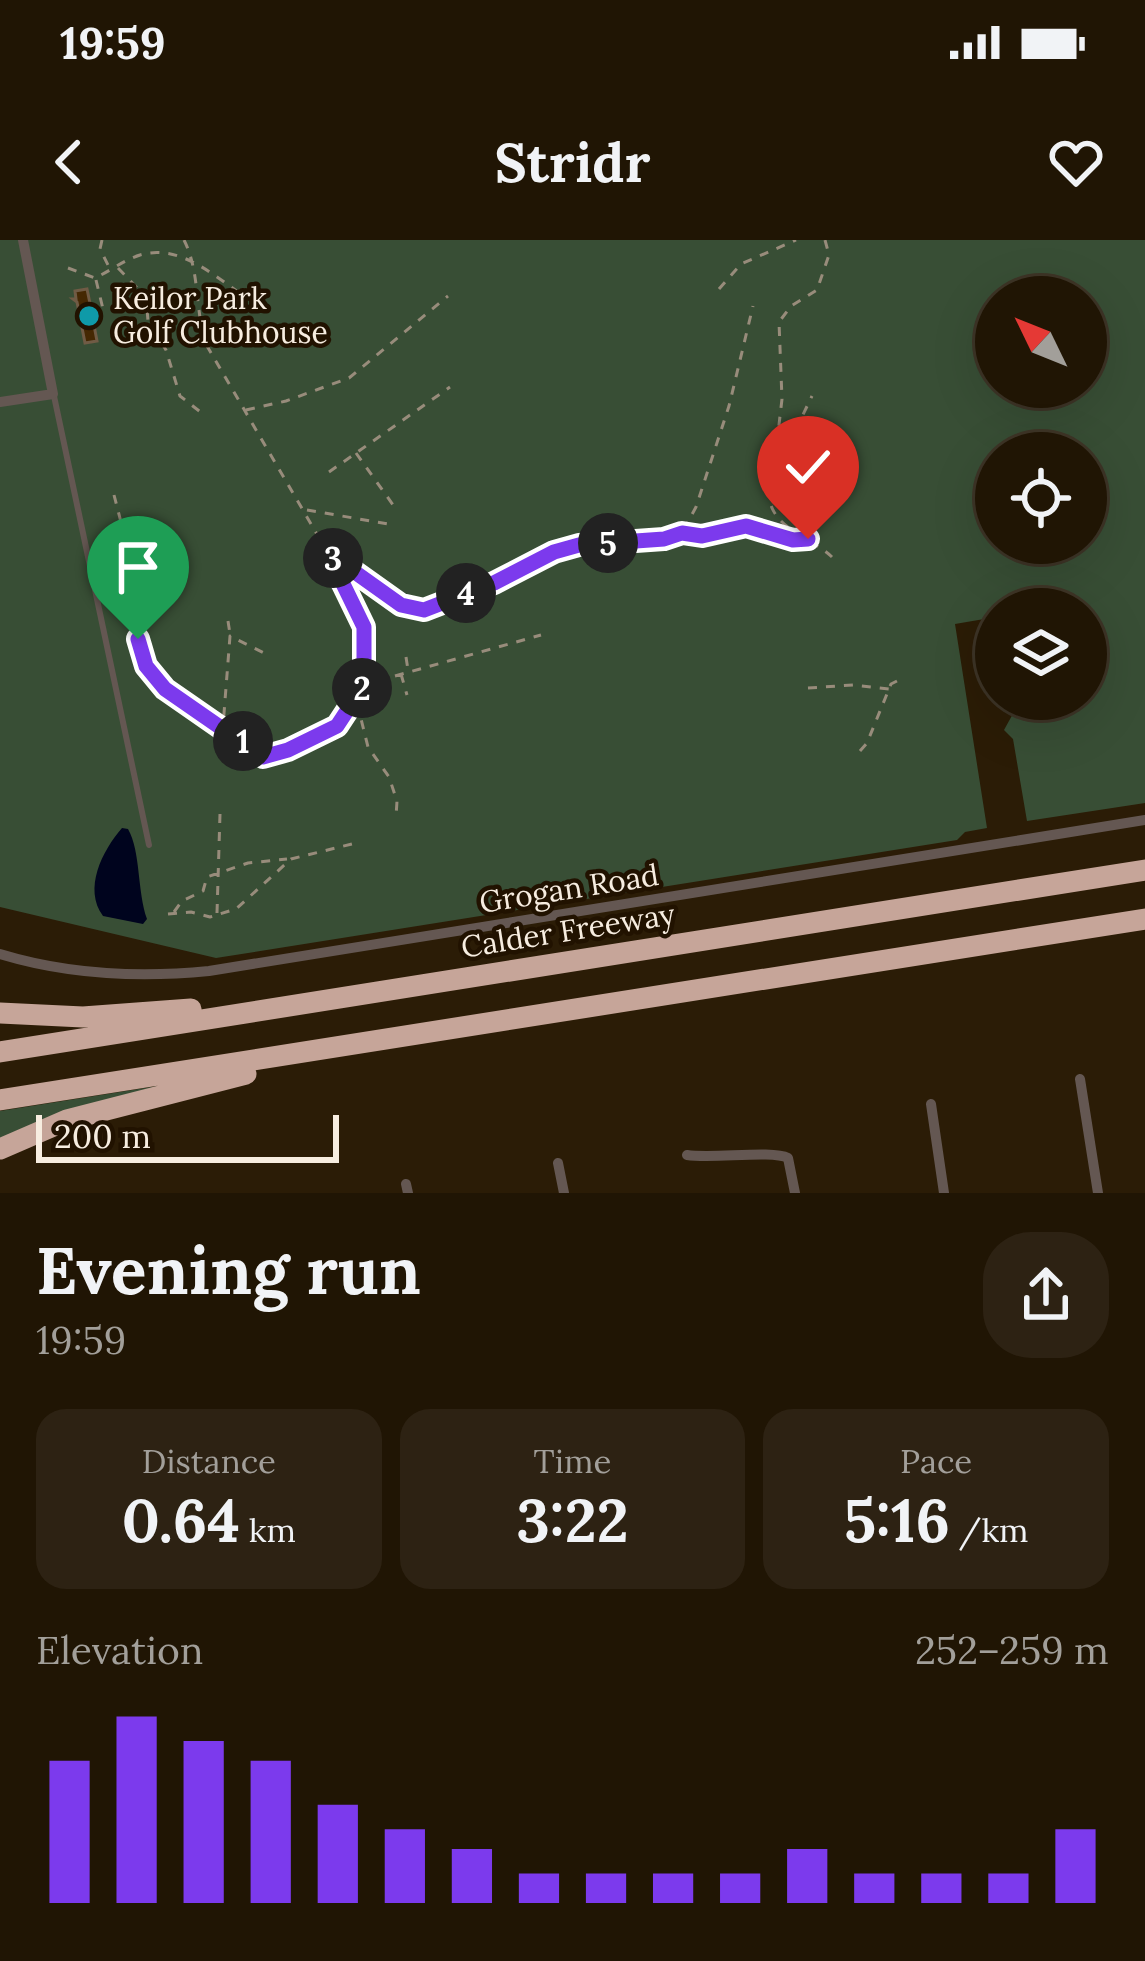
<!DOCTYPE html>
<html lang="en">
<head>
<meta charset="utf-8">
<style>
	:root { --surface:#201504; --page:#2d2213; --text:#f1f3f6; --muted:#a29f9a; --line:#3d3426; --accent:#7c3aed }
	body { margin:0; font-family:Lora,serif; background:var(--page); color:var(--text); height:100vh; display:flex; flex-direction:column; font-size:45px; white-space:nowrap }
	* { box-sizing:border-box; margin:0 }
	p { font-size:39px; color:var(--muted) }
	.icon { flex:none; width:66px; height:66px; fill:none; stroke:currentColor; stroke-width:2; stroke-linecap:round; stroke-linejoin:round }
	.map { position:relative; height:953px; overflow:hidden }
	.panel { display:flex; flex-direction:column; background:var(--surface); flex:1 }
	.panel>* { flex:none }
	.needle { width:78px; rotate:313deg }
	.tools { position:absolute; left:975px; top:36px; display:grid; gap:24px }
	.tools a { display:grid; place-items:center; width:132px; height:132px; border-radius:50%; background:var(--surface); box-shadow:0 12px 48px #0002,0 0 0 3px var(--line); font-size:60px }
	.scale { position:absolute; left:36px; bottom:30px; width:303px; box-sizing:border-box; padding-left:12px; border:6px solid #f7ede0; border-top:0; font-size:33px; line-height:42px; white-space:nowrap; color:#f7ede0; -webkit-text-stroke:9px #211200; paint-order:stroke }
	.pin { position:absolute; display:grid; place-items:center; width:102px; height:102px; color:#fff; margin:-123px -51px; border-radius:50% 50% 50% 0; rotate:-45deg; box-shadow:0 0 12px #0007 }
	.pin .icon { rotate:45deg }
	.km { position:absolute; width:60px; height:60px; margin:-30px; border-radius:50%; background:#222; color:#fff; font-size:33px; line-height:60px; text-align:center }
	.round { display:grid; place-items:center; flex:none; width:126px; height:126px; border-radius:48px; background:var(--page) }
	.head { display:flex; align-items:center; justify-content:space-between; height:204px; padding:0 36px }
	h1 { font-size:66px; font-weight:800; line-height:90px }
	.figures { display:grid; grid-template-columns:repeat(3,1fr); gap:18px; height:204px; padding:12px 36px }
	.figures div { display:grid; align-content:center; border-radius:30px; background:var(--page); text-align:center }
	.figures b { font-size:60px; font-weight:800 }
	.figures small { font-size:33px; font-weight:400 }
	.figures p { font-size:33px }
	.chart { height:336px; padding:24px 36px }
	.chart p { display:flex; justify-content:space-between }
	.chart svg { width:100%; height:216px; margin-top:12px; stroke:var(--accent); stroke-width:6 }
	.status { display:flex; justify-content:space-between; align-items:center; height:84px; padding:0 60px; background:var(--surface); direction:ltr }
	.status svg { height:33px; fill:currentColor }
	header { display:flex; justify-content:space-between; align-items:center; height:156px; padding:0 36px; background:var(--surface); font-size:54px; font-weight:800 }
	.map>svg:first-child { display:block }
	.green { fill:#384e35; fill-rule:evenodd }
	.water { fill:#00041e }
	.building { fill:#452803; stroke:#705b45; stroke-width:3 }
	.lines { fill:none; stroke-linecap:round; stroke-linejoin:round }
	.path { stroke:#988c7b; stroke-width:3; stroke-dasharray:9 9; stroke-linecap:butt }
	.service { stroke:#645752; stroke-width:6 }
	.minor { stroke:#645752; stroke-width:10 }
	.motorway { stroke:#c6a599; stroke-width:21 }
	.route-casing { stroke:#fff; stroke-width:24 }
	.route { stroke:#7c3aed; stroke-width:15 }
	.culture-dot { fill:#0f9aa8; stroke:#211200; stroke-width:4.5 }
	.labels { text-anchor:middle; stroke-width:9; stroke-linejoin:round; paint-order:stroke }
	.poi-label { font-size:30px; fill:#f7ede0; stroke:#211200; text-anchor:start }
	.street-label { font-size:30px; fill:#f7ede0; stroke:#211200 }
</style>
</head>
<body>
<div class="status"><b>19:59</b><svg viewBox="0 0 49 12"><path d="M0 12V9h3v3zM5 12V6h3v6zM10 12V3h3v9zM15 12V0h3v12zM26 1h20v11H26zM47 4h2v5h-2z"/></svg></div>
<header><svg class="icon" aria-label="back" viewBox="0 0 24 24"><path d="M15 5l-7 7 7 7"/></svg>Stridr<svg class="icon" aria-label="heart" viewBox="0 0 24 24"><path d="M12 20l-8-8c-3-5 5-10 8-4 3-6 11-1 8 4z"/></svg></header>
<div class="map">
<svg width="1145" height="953" viewBox="0 0 1145 953">
	<rect width="100%" height="100%" fill="#2b1c06"/>
	<path class="green" d="M0,0H1145V563L1027,581L1013,499L1004,490L1015,470L1066,459H1086V369L1073,366L996,369V377L955,384L987,588L965,592L957,600L216,718L0,667ZM996,57H1086V147H996ZM996,213H1086V303H996Z
		M164,845L0,903V871Z"/>
	<path class="water" d="M122,588L128,589C141,612 137,651 147,679L143,684L103,676C83,649 102,611 122,588Z"/>
	<path class="building" d="M87,49L92,73L98,72L99,79L93,80L97,101L85,103L77,62L73,59H76L75,51Z"/>
	<g class="lines">
		<path class="path" d="M102,0L100,9L110,29
			M184,0C201,34 194,71 207,106L328,313L401,365L424,370L438,366L555,312L579,305L663,299L682,293L696,267L729,166L753,66
			M825,0L829,15L817,50L791,66L779,82L782,159L770,262C777,290 812,298 832,317
			M68,28L95,38C110,31 124,20 140,15C177,4 210,32 238,52
			M118,28L146,57L148,81L166,110L180,156L203,174
			M96,40L103,69
			M719,49L741,24L796,0
			M246,170L286,161L349,138L448,56
			M778,198L797,187L812,156
			M356,213L396,269
			M329,232L450,147
			M114,255L132,325L138,399L146,426L165,449L263,517L288,510L336,486L363,445L364,387L330,316
			M307,270L394,285
			M684,294L702,296L746,286L802,299
			M228,381L230,394
			M406,417L408,430
			M401,434L407,455
			M395,436L541,395
			M808,448L853,445L889,449
			M357,463L368,507L389,537L397,561L396,577
			M860,511L867,503L891,444L903,438
			M221,512L230,396L268,415
			M174,672L182,661L203,651L207,637L248,623L287,619
			M217,673L220,574
			M168,674L191,672L210,677L236,669L291,619L360,602"/>
		<path class="service" d="M54,156L149,605"/>
		<path class="minor" d="M0,162L53,154L23,0
			M0,714C69,735 138,738 209,731L1145,580
			M1080,839L1098,953
			M931,864L944,953
			M687,915C713,919 772,910 788,918L795,953
			M558,923L564,953
			M406,944L408,953"/>
		<path class="motorway" d="M0,773L83,777L191,769
			M0,812L1145,630
			M0,860L1145,679
			M0,909L67,880L246,834"/>
	</g>
	<g class="lines">
		<g class="route-casing">
			<path id="route" d="M138,399L146,426L165,449L263,517L288,510L337,486L364,445V387L328,313L401,365L424,370L494,343L554,312L579,305L664,299L682,293L702,296L746,286L793,300L808,299"/>
		</g>
		<use href="#route" class="route"/>
	</g>
	<circle class="culture-dot" cx="89" cy="76" r="12"/>
	<g class="labels">
		<g class="poi-label">
			<text x="113" y="69">Keilor Park<tspan x="113" dy="34">Golf Clubhouse</tspan></text>
		</g>
		<g class="street-label">
			<text transform="translate(569 649) rotate(-9)" y="10">Grogan Road</text>
			<text transform="translate(568 691) rotate(-9)" y="10">Calder Freeway</text>
		</g>
	</g>
</svg>
<div class="tools">
<a><svg class="needle" viewBox="-14 -14 28 28"><path d="M0-13l5 13h-10z" fill="#e53935"/><path d="M0 13l5-13h-10z" fill="#a29f9a"/></svg></a>
<a><svg class="icon" aria-label="locate" viewBox="0 0 24 24"><circle cx="12" cy="12" r="6"/><path d="M12 2v4M12 18v4M2 12h4M18 12h4"/></svg></a>
<a><svg class="icon" aria-label="layers" viewBox="0 0 24 24"><path d="M12 4l9 5-9 5-9-5zM3 14l9 5 9-5"/></svg></a>
</div>
<div class="scale">200 m</div>
<div class="pin" style="left:138px;top:399px;background:#1e9e55"><svg class="icon" aria-label="arrive" viewBox="0 0 24 24"><path d="M6 21V4h12l-3 4 3 4H6"/></svg></div>
<div class="pin" style="left:808px;top:299px;background:#d93025"><svg class="icon" aria-label="check" viewBox="0 0 24 24"><path d="M5 12l5 5 9-10"/></svg></div>
<b class="km" style="left:243px;top:501px">1</b>
<b class="km" style="left:362px;top:448px">2</b>
<b class="km" style="left:333px;top:318px">3</b>
<b class="km" style="left:466px;top:353px">4</b>
<b class="km" style="left:608px;top:303px">5</b>
</div>
<section class="panel">
<div class="head"><div><h1>Evening run</h1><p>19:59</p></div><a class="round"><svg class="icon" aria-label="share" viewBox="0 0 24 24"><path d="M12 15V3M7 8l5-5 5 5M5 13v7h14v-7"/></svg></a></div>
<div class="figures">
<div><p>Distance</p><b>0.64<small> km</small></b></div>
<div><p>Time</p><b>3:22</b></div>
<div><p>Pace</p><b>5:16<small> /km</small></b></div>
</div>
<div class="chart"><p><span>Elevation</span>252–259 m</p>
<svg viewBox="0 0 160 44" preserveAspectRatio="none"><path d="M5 44V15M15 44V6M25 44V11M35 44V15M45 44V24M55 44V29M65 44V33M75 44V38M85 44V38M95 44V38M105 44V38M115 44V33M125 44V38M135 44V38M145 44V38M155 44V29"/></svg>
</div>
</section>
</body>
</html>
